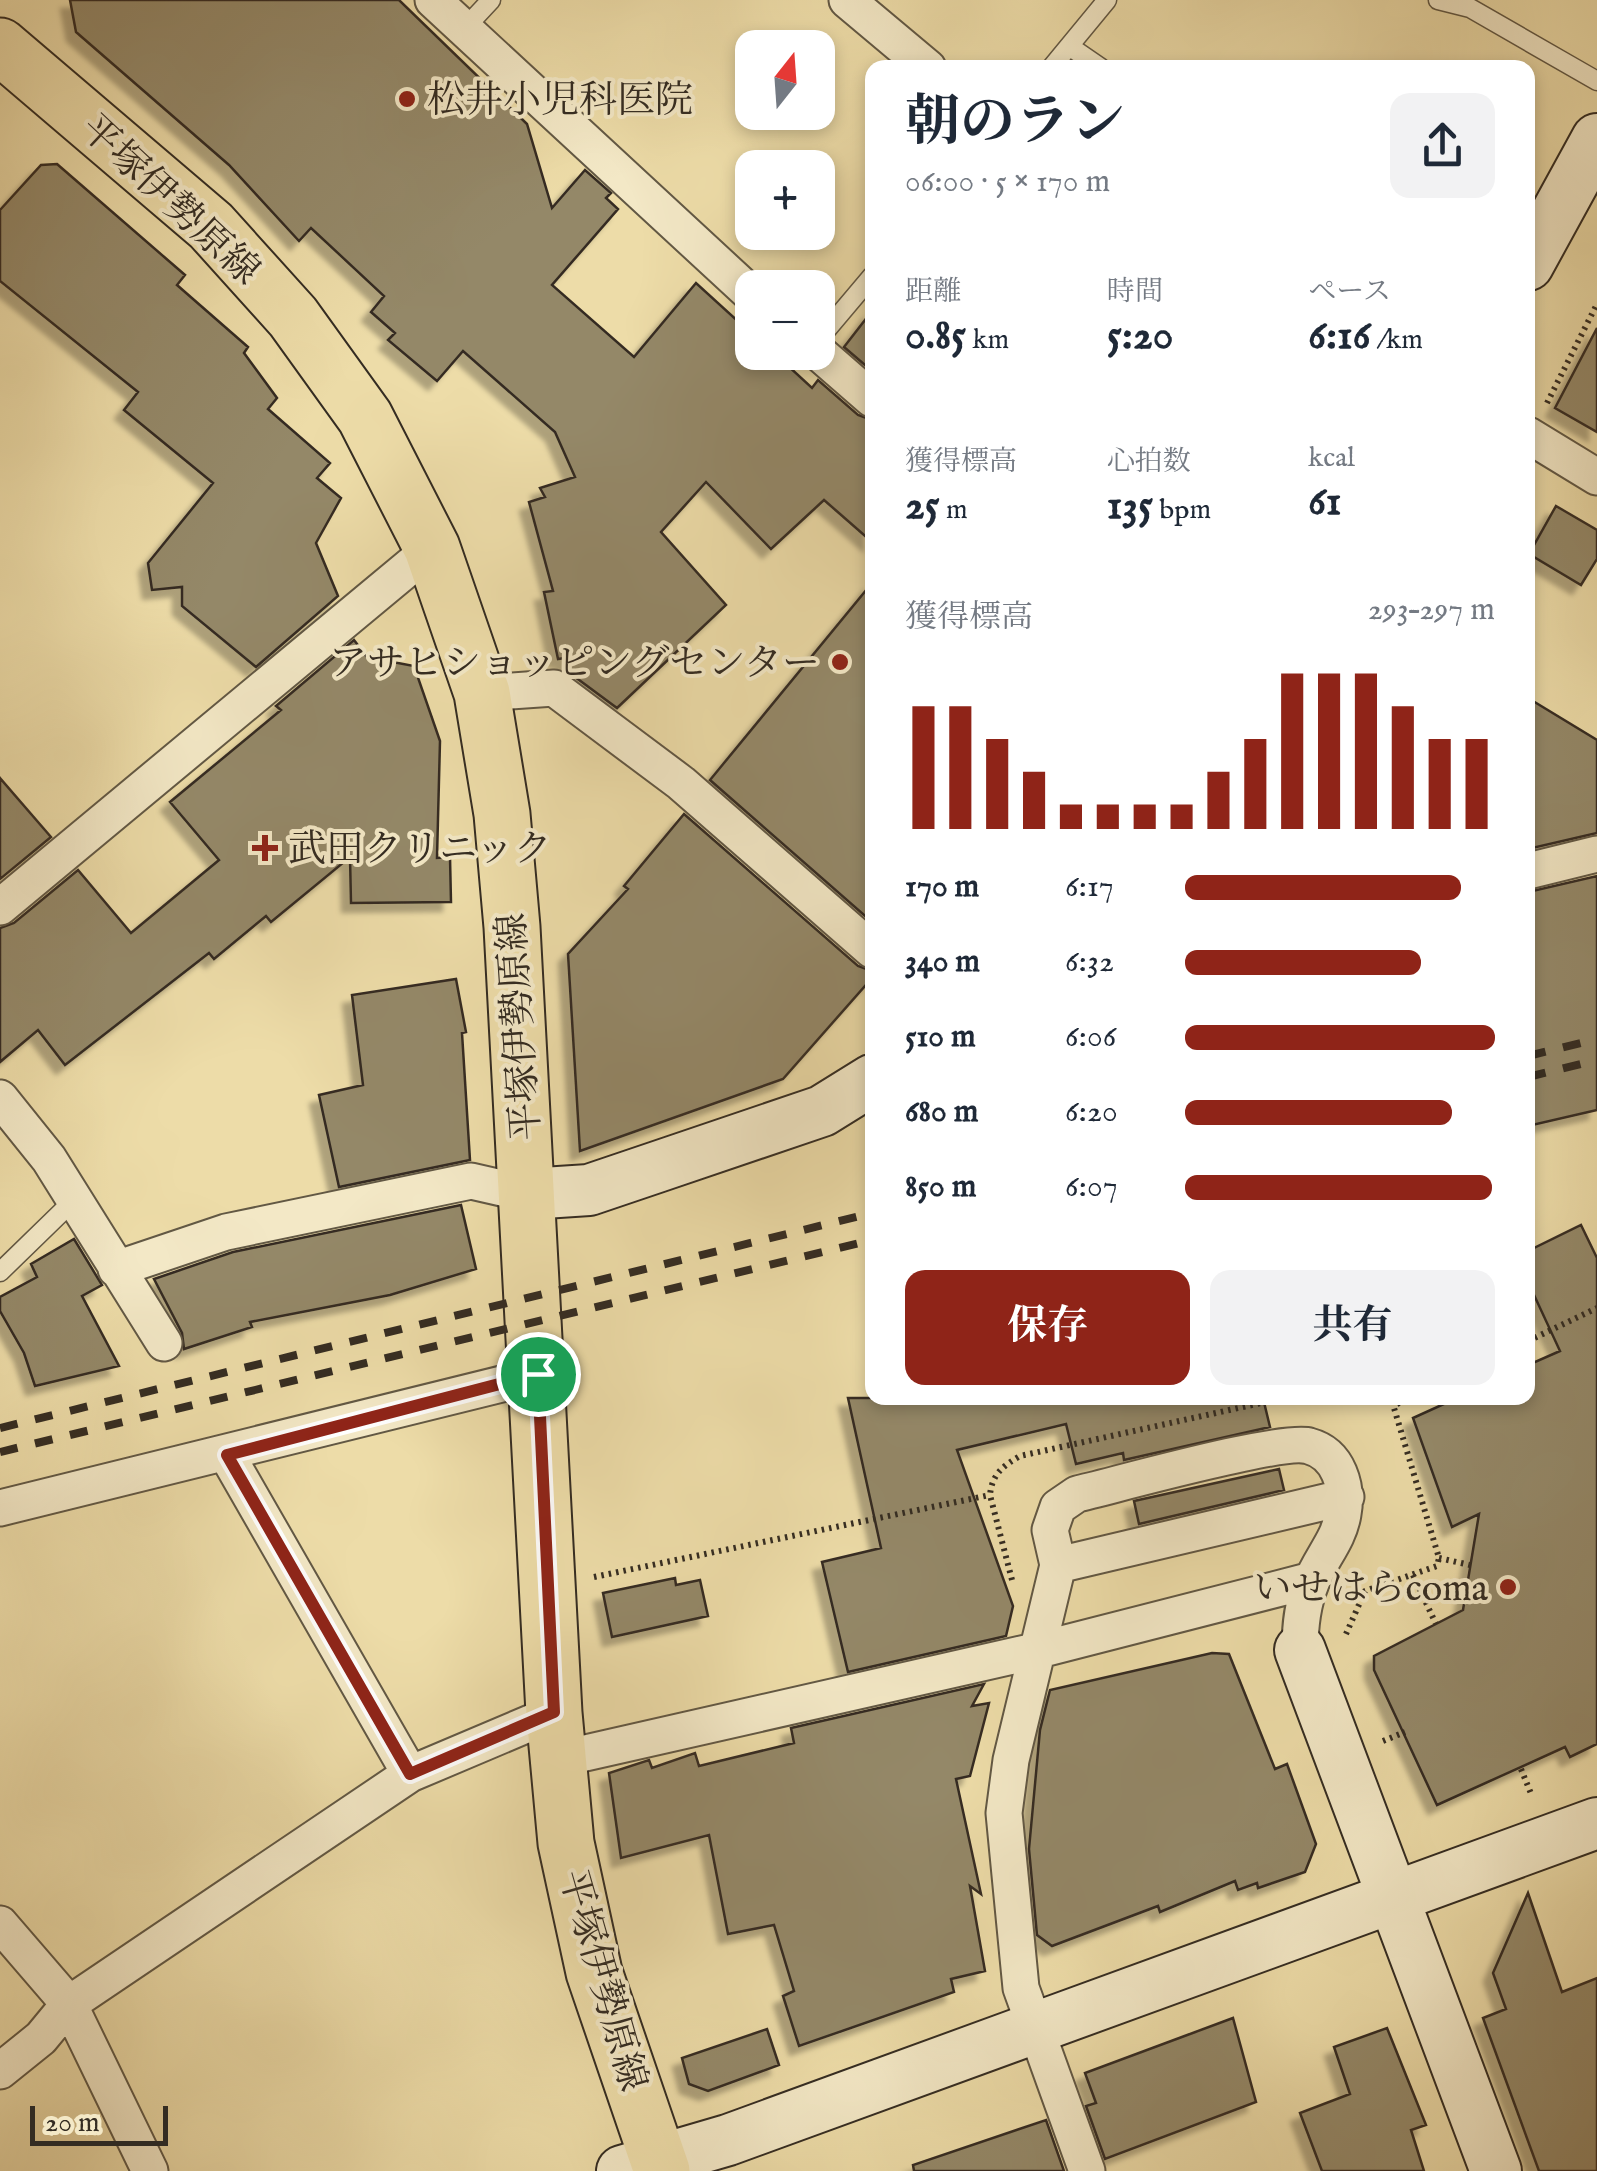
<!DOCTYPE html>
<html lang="ja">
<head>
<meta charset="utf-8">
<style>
	:root { --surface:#fff; --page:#f2f2f3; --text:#1f2937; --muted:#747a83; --accent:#8f2418 }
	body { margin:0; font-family:"IM FELL English","Noto Serif JP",serif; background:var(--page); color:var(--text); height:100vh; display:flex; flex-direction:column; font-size:38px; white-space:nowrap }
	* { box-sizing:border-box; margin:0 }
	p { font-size:32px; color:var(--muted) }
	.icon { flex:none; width:55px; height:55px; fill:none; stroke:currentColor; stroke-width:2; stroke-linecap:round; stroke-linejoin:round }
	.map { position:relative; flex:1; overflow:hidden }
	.sheet { position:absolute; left:865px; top:60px; width:670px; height:1345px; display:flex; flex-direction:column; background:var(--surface); border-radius:20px; box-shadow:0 5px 15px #0003 }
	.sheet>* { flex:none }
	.needle { width:65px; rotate:17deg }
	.controls { position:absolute; left:735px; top:30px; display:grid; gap:20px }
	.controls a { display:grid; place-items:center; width:100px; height:100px; border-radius:20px; background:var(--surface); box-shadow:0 5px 15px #0003; font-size:50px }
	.scale { position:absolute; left:30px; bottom:25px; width:138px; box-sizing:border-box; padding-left:10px; border:5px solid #342c22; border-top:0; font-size:28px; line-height:35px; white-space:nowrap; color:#342c22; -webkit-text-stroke:8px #f3e8c6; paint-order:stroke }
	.pin { position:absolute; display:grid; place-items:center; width:85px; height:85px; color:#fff; margin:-42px; border:5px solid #fff; border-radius:50%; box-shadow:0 2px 10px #0007 }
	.round { display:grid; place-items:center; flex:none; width:105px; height:105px; border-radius:20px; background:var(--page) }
	.summary { display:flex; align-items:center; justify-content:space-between; height:170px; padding:0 40px }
	h1 { font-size:55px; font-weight:700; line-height:75px }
	.figures { display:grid; grid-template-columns:repeat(3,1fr); gap:15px; height:170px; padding:10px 40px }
	.figures div { display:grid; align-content:center }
	.figures b { font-size:42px; font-weight:700 }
	.figures small { font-size:28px; font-weight:400 }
	.figures p { font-size:28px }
	.chart { height:280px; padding:20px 40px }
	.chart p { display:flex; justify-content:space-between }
	.chart svg { width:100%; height:180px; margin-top:10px; stroke:var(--accent); stroke-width:6 }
	.cta { display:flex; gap:20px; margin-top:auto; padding:20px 40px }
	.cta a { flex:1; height:115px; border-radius:20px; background:var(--accent); color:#fff; font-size:40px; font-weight:700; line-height:115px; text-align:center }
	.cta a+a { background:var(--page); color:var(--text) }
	ul { padding:0 40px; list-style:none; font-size:32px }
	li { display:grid; grid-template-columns:160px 120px 1fr; align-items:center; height:75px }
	li i { height:25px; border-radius:12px; background:var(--accent) }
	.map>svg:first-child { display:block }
	.building { fill:#948868; stroke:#342c22; stroke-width:2.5; filter:url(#shadow) }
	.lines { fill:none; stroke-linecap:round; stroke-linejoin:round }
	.lane-casing { stroke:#625844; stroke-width:21 }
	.street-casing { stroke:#625844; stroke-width:39 }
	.secondary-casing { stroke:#342c22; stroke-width:54 }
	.primary-casing { stroke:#342c22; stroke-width:59 }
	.path { stroke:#342c22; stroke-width:6; stroke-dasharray:2.5 5; stroke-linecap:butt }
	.lane { stroke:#f3e8c6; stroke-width:18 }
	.street { stroke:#f3e8c6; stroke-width:35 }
	.secondary { stroke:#f3e8c6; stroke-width:50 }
	.primary { stroke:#eddca8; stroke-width:55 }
	.rail { stroke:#342c22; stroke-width:8; stroke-dasharray:18 18; stroke-linecap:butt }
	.route-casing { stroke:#fff; stroke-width:20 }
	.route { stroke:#8f2418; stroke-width:12 }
	.poi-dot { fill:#8f2418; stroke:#f3e8c6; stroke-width:4 }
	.labels { text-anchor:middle; stroke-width:8; stroke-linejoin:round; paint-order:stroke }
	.poi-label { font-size:38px; fill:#342c22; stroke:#f3e8c6; text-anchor:start }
	.street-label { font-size:38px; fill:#342c22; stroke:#f3e8c6 }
</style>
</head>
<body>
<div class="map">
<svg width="1597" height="2171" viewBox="0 0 1597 2171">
	<defs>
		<filter id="shadow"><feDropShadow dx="-9" dy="9" stdDeviation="2.5" flood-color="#0004"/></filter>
	</defs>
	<rect width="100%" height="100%" fill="#eddca8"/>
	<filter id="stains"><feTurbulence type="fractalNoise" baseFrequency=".002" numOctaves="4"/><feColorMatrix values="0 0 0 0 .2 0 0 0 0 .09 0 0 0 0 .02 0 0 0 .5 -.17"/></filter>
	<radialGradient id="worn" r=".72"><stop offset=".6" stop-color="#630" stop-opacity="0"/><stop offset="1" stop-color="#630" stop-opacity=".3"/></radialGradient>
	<path class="building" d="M70,0H399L527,124L552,208L585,170L611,193L606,198L618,209L552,285L634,357L696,283L752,334V352H773L812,388L818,380L858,415L872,420V542L824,500L771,549L706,482L661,532L726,605L617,708L567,671L565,658L558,659L544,592L553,591L529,502L545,497L540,488L575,477L555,432L463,351L437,381L388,340L395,333L371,312L384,296L311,228L299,241L229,165L76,32Z
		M57,164L185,275L177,285L248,347L244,353L277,398L268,409L330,463L317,478L341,498L316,543L338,596L256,667L182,606V587L152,590L148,563L213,483L124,410L138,392L0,281V210L41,165Z
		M872,311V371L844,347Z
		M1597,328V432L1555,408Z
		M1556,506L1597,530V559L1581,585L1529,554Z
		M872,583V922L710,780Z
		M354,640L367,657L414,666L440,741L437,858L450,857L451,902L351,903L350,857L271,922L266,916L214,959L209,953L65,1065L38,1030L0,1062V928L14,923L78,870L131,933L219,860L170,802L281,710L276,706Z
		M1528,698L1597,740V833L1528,849Z
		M0,778L51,837L0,879Z
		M684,814L858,966L872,971V978L783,1079L580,1151L568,954L628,889L624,886Z
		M1597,876V1110L1528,1126V892Z
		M456,979L466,1032L462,1033L470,1160L339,1187L319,1095L363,1085L352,995Z
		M461,1205L476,1269L390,1295L250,1322L252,1327L184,1349L182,1333L154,1279L233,1252Z
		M1581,1225L1597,1258V1744L1570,1757L1565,1747L1437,1805L1374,1670V1656L1463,1610L1479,1514L1452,1527L1413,1418L1457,1398H1528V1365L1560,1351L1528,1282V1251Z
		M74,1239L102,1285L82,1296L119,1366L35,1386L24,1353L0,1311V1297L37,1277L31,1264Z
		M848,1398H1263L1270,1427L1124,1460L1123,1453L1076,1464L1066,1424L957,1450L1013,1606L1006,1636L848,1672L822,1562L881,1548Z
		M1279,1469L1284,1490L1139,1524L1134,1501Z
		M675,1578L676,1585L700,1580L708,1616L612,1637L603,1593Z
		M1212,1653L1229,1654L1275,1769L1287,1764L1316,1844L1305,1872L1258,1888L1257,1883L1238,1890L1235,1881L1160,1912L1158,1906L1052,1946L1037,1935L1029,1849L1040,1730L1050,1690Z
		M984,1684L972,1706L989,1703L970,1776L956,1779L981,1894L970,1886L985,1971L951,1979L954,1992L799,2046L783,1996L794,1991L774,1925L728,1934L709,1835L621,1858L609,1773L649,1760L652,1768L695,1753L699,1766L794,1743L791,1728Z
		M1528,1893L1562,1992L1597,1978V2171H1539L1483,2018L1506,2009L1493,1973Z
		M1233,2018L1256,2102L1105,2159L1086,2106L1096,2103L1085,2073Z
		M1387,2028L1426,2125L1411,2130L1424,2171H1322L1300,2113L1350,2094L1334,2047Z
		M767,2029L779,2065L708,2091L689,2084L682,2058Z
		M1046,2120L1064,2171H914L913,2165Z"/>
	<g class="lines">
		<g class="lane-casing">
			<path id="lane" d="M1438,0L1470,8L1597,81
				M464,29L491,0
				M1069,46L1101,68
				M1051,68L1107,0
				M818,340L872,276
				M0,1272L74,1200"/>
		</g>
		<g class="street-casing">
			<path id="street" d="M433,0L752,295
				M847,0L928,68
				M818,352L872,399
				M1528,435L1597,477
				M482,693L554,688L681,783L872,950
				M1528,871L1597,854
				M0,907L432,548
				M0,1098L49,1159L164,1343
				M116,1269L226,1232L471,1181L528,1194
				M227,1455L410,1774
				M0,1508L538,1375
				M1058,1565L1346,1497
				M559,1759L1039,1650L1312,1580
				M0,1924L69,2004L150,2171
				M0,2071L41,2038L69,2004L410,1774L554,1713
				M1087,2171L1021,1988L1004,1813L1011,1760L1058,1565L1050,1530L1058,1507L1077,1494C1116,1485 1282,1438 1309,1446C1339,1454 1348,1487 1343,1514C1339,1540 1320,1559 1311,1583C1302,1605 1300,1626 1300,1650"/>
		</g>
		<g class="secondary-casing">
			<path id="secondary" d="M1528,265L1597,139
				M528,1194L589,1190L657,1167L822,1111L872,1080
				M1300,1650L1496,2171
				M622,2171L728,2140L1597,1823"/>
		</g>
		<g class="primary-casing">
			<path id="primary" d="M0,46L211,226L293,317L365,417L432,548L482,693L502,814L512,927L554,1713L566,1843L594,1972L662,2171"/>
		</g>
		<path class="path" d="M1547,403L1597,304
			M1528,1341L1597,1308
			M1397,1404L1410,1398
			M1439,1558L1470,1565
			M1413,1575L1436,1624
			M594,1577L990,1495
			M1012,1580L990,1495C992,1474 1003,1466 1020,1456L1284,1398
			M1346,1634L1365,1591L1437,1566L1439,1558L1391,1398
			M1383,1741L1405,1732
			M1521,1769L1532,1796"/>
		<use href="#lane" class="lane"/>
		<use href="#street" class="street"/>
		<use href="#secondary" class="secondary"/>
		<use href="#primary" class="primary"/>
		<path class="rail" d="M1528,1056L1597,1039
			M1528,1077L1597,1060
			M0,1428L872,1213
			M0,1452L872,1240"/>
	</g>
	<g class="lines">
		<g class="route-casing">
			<path id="route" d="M538,1374L554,1712L410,1774L227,1455Z"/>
		</g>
		<use href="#route" class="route"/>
	</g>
	<g class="poi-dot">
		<circle cx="407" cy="99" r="10"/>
		<circle cx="840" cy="662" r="10"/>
		<path d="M260 833h10v10h10v10h-10v10h-10v-10h-10v-10h10z"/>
		<circle cx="1508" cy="1587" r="10"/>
	</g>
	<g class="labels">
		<g class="poi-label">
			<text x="427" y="112">松井小児科医院</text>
			<text x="820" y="675" text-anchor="end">アサヒショッピングセンター</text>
			<text x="288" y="861">武田クリニック</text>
			<text x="1488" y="1600" text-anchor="end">いせはらcoma</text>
		</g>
		<g class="street-label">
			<text transform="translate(171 199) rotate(43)" y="13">平塚伊勢原線</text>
			<text transform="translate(518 1027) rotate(-94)" y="13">平塚伊勢原線</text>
			<text transform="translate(604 1980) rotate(74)" y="13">平塚伊勢原線</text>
		</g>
	</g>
	<rect width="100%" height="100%" filter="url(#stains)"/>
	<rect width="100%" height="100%" fill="url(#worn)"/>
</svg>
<div class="controls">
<a><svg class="needle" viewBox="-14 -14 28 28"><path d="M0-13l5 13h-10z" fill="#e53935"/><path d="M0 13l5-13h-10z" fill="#747a83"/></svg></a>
<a>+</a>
<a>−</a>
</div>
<div class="scale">20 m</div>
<div class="pin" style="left:538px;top:1374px;background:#1e9e55"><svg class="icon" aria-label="arrive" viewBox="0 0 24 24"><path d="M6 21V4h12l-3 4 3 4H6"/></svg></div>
<section class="sheet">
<div class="summary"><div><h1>朝のラン</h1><p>06:00 · 5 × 170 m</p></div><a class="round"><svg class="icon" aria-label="share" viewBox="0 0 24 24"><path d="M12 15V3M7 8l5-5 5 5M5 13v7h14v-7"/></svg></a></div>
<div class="figures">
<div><p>距離</p><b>0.85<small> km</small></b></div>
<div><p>時間</p><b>5:20</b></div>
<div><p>ペース</p><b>6:16<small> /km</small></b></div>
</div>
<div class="figures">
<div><p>獲得標高</p><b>25<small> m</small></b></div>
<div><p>心拍数</p><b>135<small> bpm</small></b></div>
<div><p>kcal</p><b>61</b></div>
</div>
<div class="chart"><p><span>獲得標高</span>293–297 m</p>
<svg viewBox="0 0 160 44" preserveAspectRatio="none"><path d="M5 44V14M15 44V14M25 44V22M35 44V30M45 44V38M55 44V38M65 44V38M75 44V38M85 44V30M95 44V22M105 44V6M115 44V6M125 44V6M135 44V14M145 44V22M155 44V22"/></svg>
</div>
<ul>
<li><b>170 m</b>6:17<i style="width:89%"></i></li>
<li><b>340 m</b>6:32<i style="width:76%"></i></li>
<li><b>510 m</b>6:06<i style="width:100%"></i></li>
<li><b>680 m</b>6:20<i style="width:86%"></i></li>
<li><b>850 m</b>6:07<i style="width:99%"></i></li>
</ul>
<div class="cta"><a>保存</a><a>共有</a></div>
</section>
</div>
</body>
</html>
